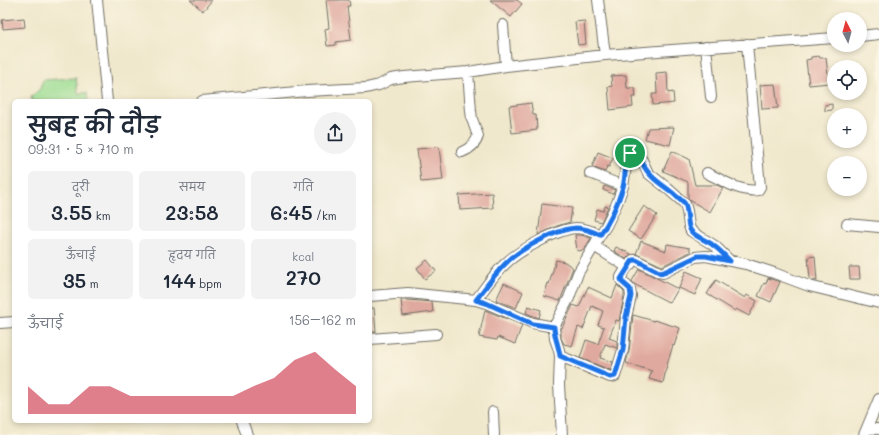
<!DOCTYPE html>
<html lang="hi">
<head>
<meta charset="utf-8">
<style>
	:root { --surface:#fff; --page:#f2f2f3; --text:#1f2937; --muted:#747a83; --accent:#d1495b }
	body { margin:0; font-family:Mali,"Playpen Sans Deva",sans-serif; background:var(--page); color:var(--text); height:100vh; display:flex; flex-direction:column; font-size:15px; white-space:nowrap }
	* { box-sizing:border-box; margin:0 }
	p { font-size:13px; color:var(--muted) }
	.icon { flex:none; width:22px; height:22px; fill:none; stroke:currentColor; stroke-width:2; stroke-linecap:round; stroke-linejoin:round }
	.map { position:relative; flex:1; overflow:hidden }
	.drawer { position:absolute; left:12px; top:99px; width:360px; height:324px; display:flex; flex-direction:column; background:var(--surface); border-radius:6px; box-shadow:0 2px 6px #0003 }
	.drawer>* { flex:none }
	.needle { width:26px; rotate:354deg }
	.controls { position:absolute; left:827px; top:12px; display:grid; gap:8px }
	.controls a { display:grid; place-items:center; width:40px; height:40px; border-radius:50%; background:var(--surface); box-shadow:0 2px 6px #0003; font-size:20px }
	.pin { position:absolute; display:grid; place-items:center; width:34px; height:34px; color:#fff; margin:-17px; border:2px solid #fff; border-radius:50%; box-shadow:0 1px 4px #0007 }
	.round { display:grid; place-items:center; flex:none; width:42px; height:42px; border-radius:21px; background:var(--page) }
	.headline { display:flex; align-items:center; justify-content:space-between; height:68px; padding:0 16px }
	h1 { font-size:22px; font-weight:600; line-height:30px }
	.metrics { display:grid; grid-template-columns:repeat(3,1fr); gap:6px; height:68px; padding:4px 16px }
	.metrics div { display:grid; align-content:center; border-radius:6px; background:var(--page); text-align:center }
	.metrics b { font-size:20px; font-weight:600 }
	.metrics small { font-size:11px; font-weight:400 }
	.metrics p { font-size:11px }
	.chart { height:112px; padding:8px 16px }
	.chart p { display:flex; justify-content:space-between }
	.chart svg { width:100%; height:72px; margin-top:4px; fill:var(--accent); opacity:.7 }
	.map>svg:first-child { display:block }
	.green { fill:#9cdd93; stroke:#64845f }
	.building { fill:#e0a99f }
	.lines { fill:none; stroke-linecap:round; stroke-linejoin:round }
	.minor-casing { stroke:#706d63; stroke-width:12 }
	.minor { stroke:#fff; stroke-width:10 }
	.route-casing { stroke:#fff; stroke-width:8 }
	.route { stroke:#1a73e8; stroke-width:5 }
</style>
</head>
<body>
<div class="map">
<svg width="879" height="435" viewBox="0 0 879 435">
	<rect width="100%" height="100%" fill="#fcf5e5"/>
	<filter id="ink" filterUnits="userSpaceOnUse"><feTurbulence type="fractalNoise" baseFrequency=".025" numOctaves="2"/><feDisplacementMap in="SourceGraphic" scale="8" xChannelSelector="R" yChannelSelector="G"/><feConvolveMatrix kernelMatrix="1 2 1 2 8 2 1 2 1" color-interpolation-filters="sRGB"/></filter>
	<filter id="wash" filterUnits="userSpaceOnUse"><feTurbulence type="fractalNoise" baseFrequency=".012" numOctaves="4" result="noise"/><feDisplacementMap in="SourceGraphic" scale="16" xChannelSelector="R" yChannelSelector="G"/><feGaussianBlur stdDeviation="0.9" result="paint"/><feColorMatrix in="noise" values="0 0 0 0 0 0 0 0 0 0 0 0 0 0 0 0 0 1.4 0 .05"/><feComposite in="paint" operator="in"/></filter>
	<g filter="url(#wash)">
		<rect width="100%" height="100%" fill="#f0e8cc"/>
		<path class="green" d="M76,78L78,93H87L88,101H32L31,97L40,89L43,80Z"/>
		<g id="blocks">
			<path class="building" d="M190,0H212L203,11Z
				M326,0H349L350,6H347L351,40L336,42V45L327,46L325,29L329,28Z
				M490,0H517L522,4L511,17Z
				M24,18L25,27L3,29L2,20Z
				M584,21L586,44L578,45L575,22Z
				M819,56L820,58H826L829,83L809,85L806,60L811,59V57Z
				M667,72L668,93L673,92L674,103L653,105L652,94H657L656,73Z
				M626,75L627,88H635L636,97H632L633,107L610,110L608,87L612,86L611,76Z
				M775,84L778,108L762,109L760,85Z
				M531,103L533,115H536L537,130L512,133L509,106Z
				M832,104V110L825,111V105Z
				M674,127L670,145L645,139L648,128Z
				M439,147L443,180L421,182L417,149Z
				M672,151L689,159L695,185H717L723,188L710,212L691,201L688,198V182L663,171Z
				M598,152L613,158L609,167L607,166L605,172L592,167Z
				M604,186L615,190L613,194L603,190Z
				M492,193L493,208L460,210L459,195Z
				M542,204L572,208L570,222L557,226L538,235Z
				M605,206L608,207L601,222L594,220L597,209L603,211Z
				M644,206L657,215L641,239L628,231Z
				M575,235H581L591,238L584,250L577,251Z
				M641,241L666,251L667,244L690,248V252L662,266L636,254Z
				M616,247L631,254L626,259L614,251Z
				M815,256L817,281L810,279L808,257Z
				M427,260L436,271L425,279L417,268Z
				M556,260L565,262L573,268L560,301L544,296L548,283L549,284Z
				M849,267H859L860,279H850Z
				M639,269L678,289L670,303L634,284L632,281Z
				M686,271L702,278L695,295L679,288Z
				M768,278L780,282L771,302L758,296L764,283L766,284Z
				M716,280L745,298L747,295L757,301L749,316L736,309L735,311L707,294Z
				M504,283L523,292L516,308L496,300Z
				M617,285L624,292V296L619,321L616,320L609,338L617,341V348L605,344L600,358L613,362L610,370L580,358L586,340L598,344L604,327L598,325L603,311L592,306L583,329L578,327L572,346L564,344L561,338V328H562L573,305L579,307L588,287L612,298Z
				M401,300H408L432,302L433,312L403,316Z
				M528,306L541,310L539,318L526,313Z
				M370,308H374L376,332H370Z
				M485,310L522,325L515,344L498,337L497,340L479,337Z
				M633,315L654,321V320L680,328L674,346L673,345L667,365L663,383L649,379L652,371L626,363L629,351Z"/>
		</g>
	</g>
	<g filter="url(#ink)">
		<use href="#blocks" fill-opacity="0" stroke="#706d63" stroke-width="1"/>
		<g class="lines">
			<g class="minor-casing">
				<path id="minor" d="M97,0L107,101
					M598,0L605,55
					M503,25L506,66
					M860,36L879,34
					M706,47L711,97
					M202,101L307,91L366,88L379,85L391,79L404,77L468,72L506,66L605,55L834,38
					M462,152C469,149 476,144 478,136L472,119L471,111L468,72
					M590,173L623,186
					M707,173C722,180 741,193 758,190L760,187L747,44
					M847,224L879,227
					M594,246L627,267L630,265L633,260H636L659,272L663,273L695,257L706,256L746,264L774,273L809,286L879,303
					M370,296L408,293L476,300L486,303L533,323L554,327
					M476,300C485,288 494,274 505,264C518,251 558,229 576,228C585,228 592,231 600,235
					M0,323L14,322
					M370,339L436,334
					M560,356L610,377L615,376L623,350L626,317L631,296L630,289L621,280V277L627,267
					M493,412L494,435
					M242,421L247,435
					M867,428L879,429
					M562,435L559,385L560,356L559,350L555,339L554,327L569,298L578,273L594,246L600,235L606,226L617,203L623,186L627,159L630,153H633L638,156L642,160L648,173L666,187L685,204L687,211L689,226L691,231L715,246L730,261
					M864,435L879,399"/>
			</g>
			<use href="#minor" class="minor"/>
		</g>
	</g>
	<g class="lines" filter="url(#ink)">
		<g class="route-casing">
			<path id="route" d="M630,153C637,153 641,158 643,164C649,178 665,186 676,196C679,198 683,201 685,204C689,212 686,225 691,231C696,238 708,240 714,246C720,250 725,256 730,261L706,256H698L664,272L661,273L636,260H633L621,279L622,282L630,289L631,296L626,317L623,350L615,376L610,377L560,356C559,346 554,337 554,327L533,324L486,303L476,300C485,288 494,275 505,264C518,250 557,229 576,228C585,228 592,231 600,235C610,221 618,203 623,187C626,176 624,163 630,153Z"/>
		</g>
		<use href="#route" class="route"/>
	</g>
</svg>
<div class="controls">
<a><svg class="needle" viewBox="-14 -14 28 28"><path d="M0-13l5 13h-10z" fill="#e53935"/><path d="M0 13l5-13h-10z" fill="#747a83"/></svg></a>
<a><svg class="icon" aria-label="locate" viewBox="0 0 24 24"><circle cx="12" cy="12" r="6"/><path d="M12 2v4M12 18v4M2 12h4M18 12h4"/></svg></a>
<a>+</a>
<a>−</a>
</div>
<div class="pin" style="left:630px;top:153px;background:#1e9e55"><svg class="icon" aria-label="arrive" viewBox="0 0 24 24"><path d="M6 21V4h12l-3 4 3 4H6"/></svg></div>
<section class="drawer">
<div class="headline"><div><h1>सुबह की दौड़</h1><p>09:31 · 5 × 710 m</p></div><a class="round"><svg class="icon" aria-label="share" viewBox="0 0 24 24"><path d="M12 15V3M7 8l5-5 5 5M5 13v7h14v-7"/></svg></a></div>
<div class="metrics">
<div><p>दूरी</p><b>3.55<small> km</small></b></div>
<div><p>समय</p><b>23:58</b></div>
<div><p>गति</p><b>6:45<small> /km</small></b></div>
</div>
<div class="metrics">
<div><p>ऊँचाई</p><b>35<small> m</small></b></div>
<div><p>हृदय गति</p><b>144<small> bpm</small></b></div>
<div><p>kcal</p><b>270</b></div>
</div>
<div class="chart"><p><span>ऊँचाई</span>156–162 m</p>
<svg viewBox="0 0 160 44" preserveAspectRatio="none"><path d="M0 44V27L10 38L20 38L30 27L40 27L50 33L60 33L70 33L80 33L90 33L100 33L110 27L120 22L130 11L140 6L150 17L160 27V44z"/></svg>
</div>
</section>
</div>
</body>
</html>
